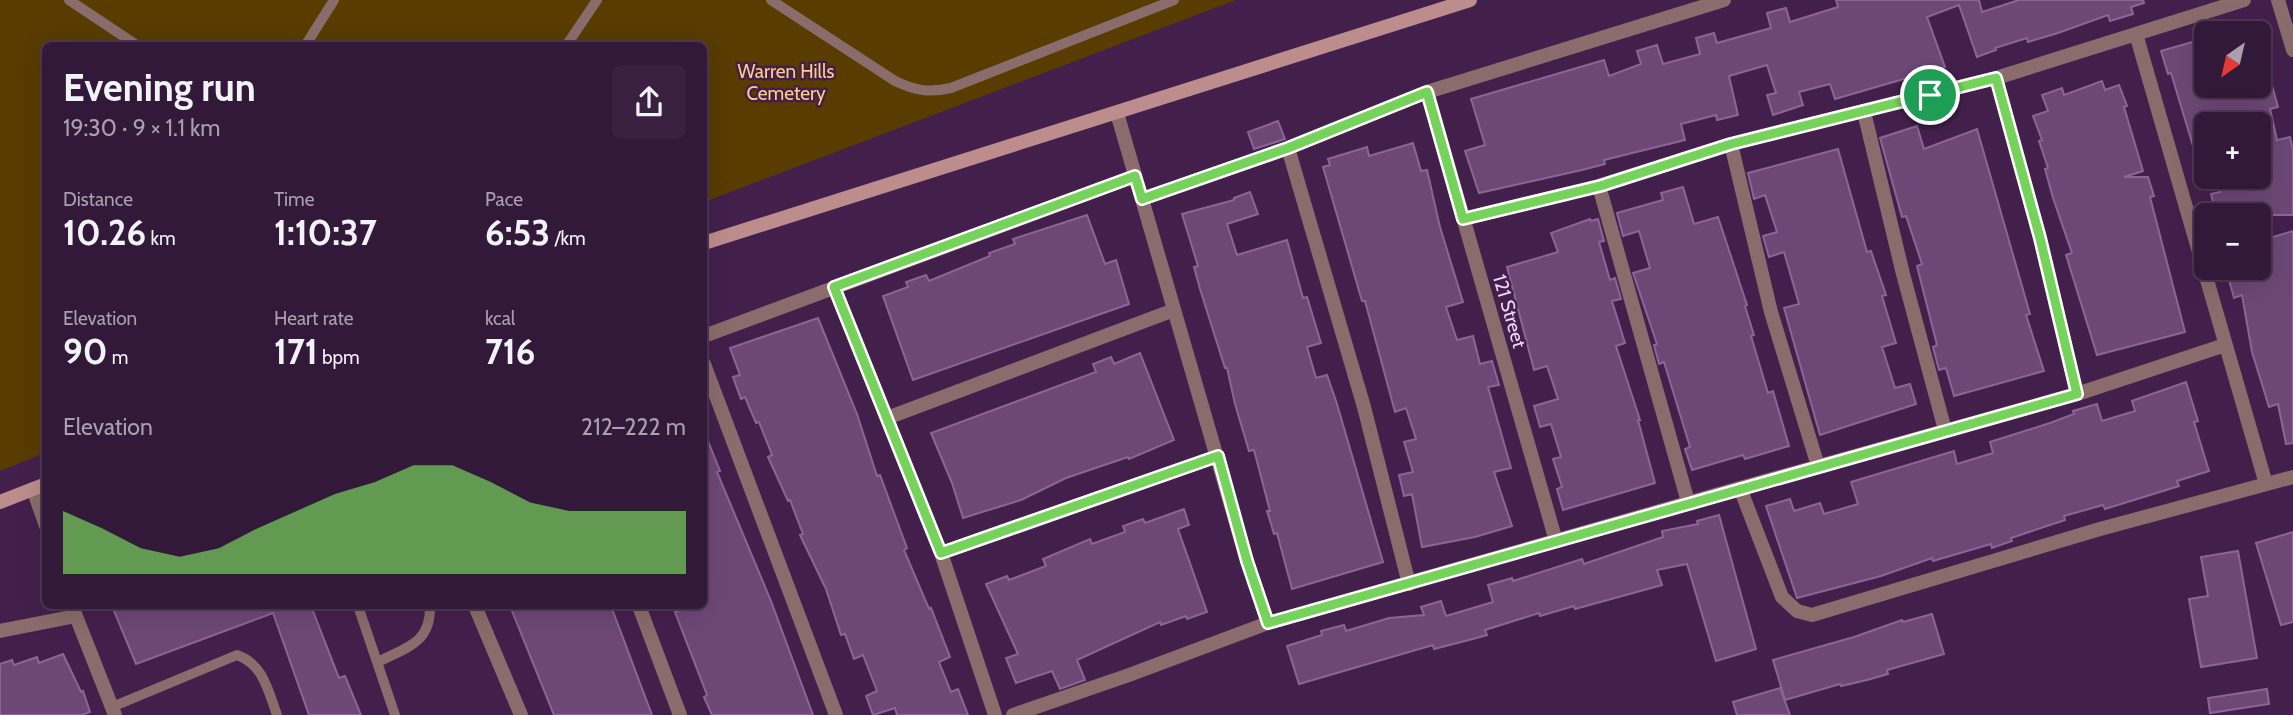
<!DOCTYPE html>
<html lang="en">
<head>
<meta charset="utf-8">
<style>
	:root { --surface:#321839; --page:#3a2141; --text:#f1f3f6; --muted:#a8a0ae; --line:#4d3753; --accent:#75d25b }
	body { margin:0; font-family:Cabin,sans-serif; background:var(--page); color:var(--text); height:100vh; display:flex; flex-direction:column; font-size:26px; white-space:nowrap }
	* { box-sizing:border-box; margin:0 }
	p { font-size:23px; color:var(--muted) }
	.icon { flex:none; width:38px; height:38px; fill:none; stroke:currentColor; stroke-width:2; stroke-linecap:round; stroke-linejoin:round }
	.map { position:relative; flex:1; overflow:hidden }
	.panel { position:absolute; left:42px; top:42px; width:665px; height:567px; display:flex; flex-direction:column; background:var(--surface); border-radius:10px; box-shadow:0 7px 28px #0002,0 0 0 2px var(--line) }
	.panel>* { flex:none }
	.needle { width:46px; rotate:214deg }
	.fabs { position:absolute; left:2194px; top:21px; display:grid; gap:14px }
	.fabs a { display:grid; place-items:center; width:77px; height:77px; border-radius:10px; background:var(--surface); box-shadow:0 7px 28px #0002,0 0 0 2px var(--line); font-size:35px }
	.pin { position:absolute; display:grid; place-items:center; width:60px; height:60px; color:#fff; margin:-30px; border:4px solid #fff; border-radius:50%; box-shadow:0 2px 7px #0007 }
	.round { display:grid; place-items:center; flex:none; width:74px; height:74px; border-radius:10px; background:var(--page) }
	.overview { display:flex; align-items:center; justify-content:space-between; height:119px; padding:0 21px }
	h1 { font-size:38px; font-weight:700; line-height:52px }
	.metrics { display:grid; grid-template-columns:repeat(3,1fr); gap:10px; height:119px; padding:7px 21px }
	.metrics div { display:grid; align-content:center }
	.metrics b { font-size:35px; font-weight:700 }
	.metrics small { font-size:19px; font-weight:400 }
	.metrics p { font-size:19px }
	.chart { height:196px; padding:14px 21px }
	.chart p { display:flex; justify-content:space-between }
	.chart svg { width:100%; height:126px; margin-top:7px; fill:var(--accent); opacity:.7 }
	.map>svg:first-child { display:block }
	.green { fill:#583c00 }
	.building { fill:#6d4877; stroke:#8c6596; stroke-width:2 }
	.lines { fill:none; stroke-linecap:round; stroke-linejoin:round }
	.lane { stroke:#8b6c6c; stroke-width:10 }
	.street { stroke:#8b6c6c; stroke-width:14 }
	.secondary { stroke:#bd8d8d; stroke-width:14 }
	.route-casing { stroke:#fff; stroke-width:14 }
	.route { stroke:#75d25b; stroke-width:9 }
	.labels { text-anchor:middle; stroke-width:5; stroke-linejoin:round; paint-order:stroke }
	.park-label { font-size:19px; fill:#fecf80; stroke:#43204c }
	.street-label { font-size:19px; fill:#efd9f4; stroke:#43204c }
</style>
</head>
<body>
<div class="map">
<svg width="2293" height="715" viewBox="0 0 2293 715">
	<rect width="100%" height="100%" fill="#43204c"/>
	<path class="green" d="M0,0H1236L704,202V46H46L45,453L0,471Z"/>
	<path class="building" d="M1836,0H1979L1982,12L2019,0H2143L2144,3L2131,7L2133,14L2110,21L2108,15L2058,33L2028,42L2027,38L1995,48L1996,50L1977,57L1959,5L1927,17L1945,67L1835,99L1830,84L1799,92L1803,105L1773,115L1767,95L1776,93L1767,65L1729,76L1738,115L1717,120L1716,115L1681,124L1685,140L1604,160L1605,164L1582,170L1479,193L1465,151L1485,145L1471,99L1604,60L1609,76L1641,64L1637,51L1657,45L1663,64L1700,54L1696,38L1714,33L1717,43L1771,28L1767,13L1786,8L1790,22L1838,7Z
		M2203,39L2207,51V86H2259L2271,82L2278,107L2270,109L2277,140L2290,137L2293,150V215H2216L2211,194L2220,192L2215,177H2259V124H2207V178L2203,179L2171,73L2168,74L2161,51Z
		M2102,81L2105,90L2119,85L2127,106L2124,107L2143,171L2124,177H2148L2154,196L2150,197L2185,332L2097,355L2066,255L2072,253L2053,198L2045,169L2048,168L2039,141L2042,140L2033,116L2048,111L2042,95L2062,88L2064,95Z
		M1278,121L1285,139L1254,149L1248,132Z
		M1917,126L1924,149L1977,129L2030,314L2026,315L2044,371L1954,396L1946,368L1939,370L1933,347L1937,345L1917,266L1922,264L1906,216L1902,217L1880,138Z
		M1413,143L1421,171L1427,170L1440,227L1463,302L1446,307L1457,340L1473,336L1480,364L1492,361L1499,385L1488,387L1511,468L1494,472L1512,526L1475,537L1422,547L1412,494L1404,496L1399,475L1413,472L1404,442L1416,439L1406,408L1395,412L1365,301H1362L1323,167L1330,165L1328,159L1367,147L1369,156Z
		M1838,149L1867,252L1871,251L1886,295L1882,296L1896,343L1882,347L1895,388L1910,384L1916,404L1820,435L1784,308L1799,304L1784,252L1769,257L1763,236L1777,232L1765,195L1754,199L1748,173Z
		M1683,187L1694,224L1718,217L1747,305L1745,306L1754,335L1751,336L1768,393L1773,391L1789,446L1745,459L1743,455L1692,470L1685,449L1690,447L1664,362L1659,364L1654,345L1657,344L1633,273L1650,268L1639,231L1623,236L1617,213L1663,200L1661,193Z
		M1250,192L1258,214L1227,224L1237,255L1287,240L1303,298L1307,297L1321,343L1307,347L1316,378L1327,375L1337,404L1383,562L1292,589L1277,533L1274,534L1267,511H1270L1254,450L1249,451L1235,404L1227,368H1225L1200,289L1194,267L1198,266L1182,214L1234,200V198Z
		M1087,215L1105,264L1116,260L1129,304L913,380L883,296L908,287L906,282L926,275L929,281L990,256L989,253L1015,244L1013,239Z
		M1590,219L1591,221L1598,219L1604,241L1599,242L1610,280L1615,278L1621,299L1612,301L1625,343L1616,346L1640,420H1638L1655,483L1563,510L1557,489L1562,487L1553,459L1561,457L1551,424L1540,427L1534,406L1558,399L1547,366L1534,370L1507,267L1558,252L1551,233Z
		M2293,231V443L2286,444L2278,404L2269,407L2252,352L2242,295L2234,298L2229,280L2240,276L2238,268H2259V241Z
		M818,318L857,414L877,476L880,475L897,521L907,548L904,550L929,609L931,608L950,657L939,662L951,692L958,689L968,715H897L895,708L873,715L866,696L877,691L863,655L854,659L845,634L841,635L826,589L800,535L803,534L790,500L788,501L768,457L772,455L759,422L756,423L745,397L741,399L733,377L740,375L730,348Z
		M1140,353L1174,440L1129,459L1128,457L1066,478L1021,500L963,518L952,483L931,433L1096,372L1093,364L1111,357L1114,364Z
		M2186,382L2198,421L2194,422L2209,471L2177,481L2179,486L2105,509L2103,505L2064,516L2065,520L2011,538L2012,541L1992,548L1991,544L1933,561L1932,558L1881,576L1797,598L1766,506L1790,499L1794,511L1820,503L1824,514L1858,504L1851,482L1954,451L1957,464L1993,453L1990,442L2050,423L2074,414L2073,411L2097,404L2102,421L2135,411L2132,401Z
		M704,431L720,471L717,472L771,601L813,715H712L704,697L707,695L675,612L693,606H704Z
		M1184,509L1189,525L1178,529L1207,612L1187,619L1186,616L1161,625L1160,622L1077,660L1085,680L1060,689L1052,671L1016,683L1006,658L1018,654L986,584L1007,576L1009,580L1046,566L1043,559L1090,539L1092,544L1125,532L1123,526L1143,519L1145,523Z
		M1719,515L1756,649L1716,661L1687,564L1657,570L1662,585L1575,609L1574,606L1540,616L1539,613L1485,630L1487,635L1469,640L1434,649L1433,645L1299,684L1287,646L1322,635L1321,631L1344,625L1346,631L1389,618L1424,615L1421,607L1441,601L1446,616L1493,602L1488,585L1512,578L1513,581L1582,559L1584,564L1663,537L1662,531L1698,524L1697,521Z
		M2293,532V622L2281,625L2256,543Z
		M2238,551L2257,658L2201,667L2189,599L2208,596L2201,557Z
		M112,606H311L339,678L345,676L361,715H309L273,613L136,664Z
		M510,606H611L652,715H554Z
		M1932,614L1944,654L1887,670L1888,674L1867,680L1841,686L1840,684L1785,700L1773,660L1854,637L1902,620L1903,622Z
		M63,654L81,692L83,691L90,712L82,715H0V664L12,660L14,665L37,657L39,663Z
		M1780,688L1790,715H1737L1733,702Z
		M2267,689L2269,704L2210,713L2208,698Z"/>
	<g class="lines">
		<path class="lane" d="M69,0L138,46
			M771,0L895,81C916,91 929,93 951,88L1174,0
			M305,46L334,0
			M566,46L597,0
			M358,606L395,715
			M378,662C407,647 431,643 430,606
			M112,707L237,655C263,664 268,690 277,715"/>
		<path class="street" d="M2278,0L2293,50
			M2136,34L2266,484
			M1996,78L2040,238L2077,394
			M1427,92L1556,541
			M1864,112L1903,274L1945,430
			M1117,113L1247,561L1268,623
			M1731,144L1771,312L1818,466
			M1288,148L1364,407L1409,584
			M1599,186L1688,502
			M1142,199L1288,148L1427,92L1724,0
			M1463,219L1599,186L1731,144L1996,78L2244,0
			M834,287L941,553L995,715
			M704,336L1135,176
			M704,364L836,715
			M887,418L1174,310
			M1740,488L2077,394L2225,345
			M33,489L46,526
			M941,553L1218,456
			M72,606L115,715
			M475,606L521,715
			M639,606L680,715
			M0,631L76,616
			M1013,715L1129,675L1268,623L1740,488L1782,597L1797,611L1812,615L2100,529L2293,477"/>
		<path class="secondary" d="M704,243L1470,0
			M0,502L46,484"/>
	</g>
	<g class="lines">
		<g class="route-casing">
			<path id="route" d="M1996,78L2040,238L2077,394L1268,623L1247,561L1218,456L941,553L834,287L1135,176L1142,199L1288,148L1427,92L1463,219L1600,186L1731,144Z"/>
		</g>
		<use href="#route" class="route"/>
	</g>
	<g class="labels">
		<g class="park-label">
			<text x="786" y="78">Warren Hills<tspan x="786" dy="22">Cemetery</tspan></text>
		</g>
		<g class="street-label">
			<text transform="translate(1510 311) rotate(74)" y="7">121 Street</text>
		</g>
	</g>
</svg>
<div class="fabs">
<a><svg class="needle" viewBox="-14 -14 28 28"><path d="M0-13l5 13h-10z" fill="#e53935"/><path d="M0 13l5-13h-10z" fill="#a8a0ae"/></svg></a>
<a>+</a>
<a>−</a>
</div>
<div class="pin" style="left:1930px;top:95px;background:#1e9e55"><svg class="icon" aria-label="arrive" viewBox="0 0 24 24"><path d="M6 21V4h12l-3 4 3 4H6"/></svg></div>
<section class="panel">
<div class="overview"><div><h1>Evening run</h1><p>19:30 · 9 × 1.1 km</p></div><a class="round"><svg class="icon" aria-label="share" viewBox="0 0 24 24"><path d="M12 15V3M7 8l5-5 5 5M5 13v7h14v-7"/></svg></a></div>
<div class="metrics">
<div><p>Distance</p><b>10.26<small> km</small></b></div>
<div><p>Time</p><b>1:10:37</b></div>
<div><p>Pace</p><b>6:53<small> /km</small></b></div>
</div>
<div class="metrics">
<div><p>Elevation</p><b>90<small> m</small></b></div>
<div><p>Heart rate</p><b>171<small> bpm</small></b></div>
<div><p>kcal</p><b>716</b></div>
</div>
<div class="chart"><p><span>Elevation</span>212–222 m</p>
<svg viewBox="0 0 160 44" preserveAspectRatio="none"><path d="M0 44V22L10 28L20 35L30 38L40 35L50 28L60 22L70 16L80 12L90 6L100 6L110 12L120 19L130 22L140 22L150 22L160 22V44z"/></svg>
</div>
</section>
</div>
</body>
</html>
